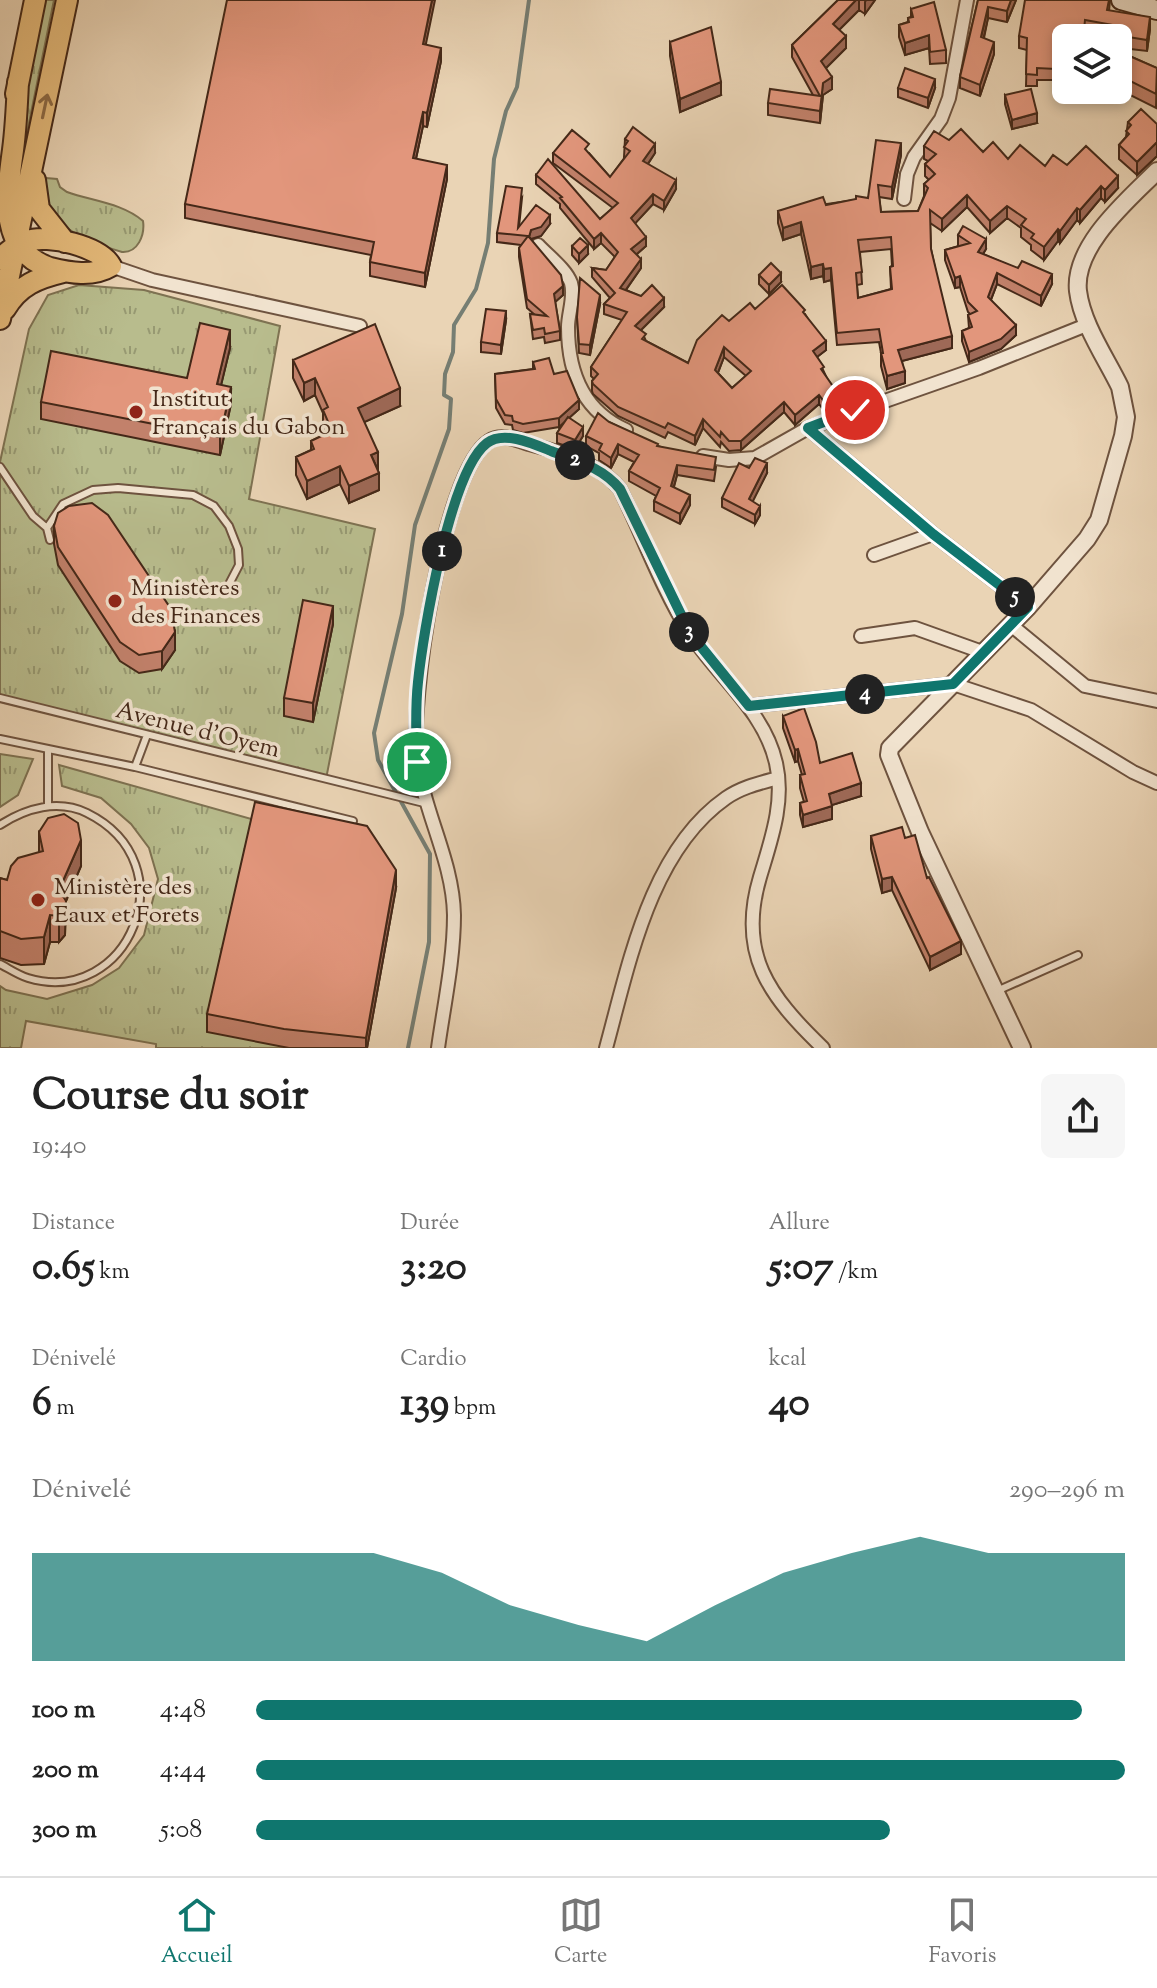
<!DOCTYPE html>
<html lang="fr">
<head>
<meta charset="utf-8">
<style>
	:root { --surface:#fff; --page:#f6f6f6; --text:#222; --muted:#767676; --line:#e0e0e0; --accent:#0f766e }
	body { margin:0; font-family:"Sorts Mill Goudy",serif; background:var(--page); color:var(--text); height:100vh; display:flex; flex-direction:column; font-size:30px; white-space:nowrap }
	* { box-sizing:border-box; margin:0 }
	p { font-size:26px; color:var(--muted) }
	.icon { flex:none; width:44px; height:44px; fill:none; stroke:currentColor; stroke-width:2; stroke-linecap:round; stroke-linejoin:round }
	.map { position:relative; height:1048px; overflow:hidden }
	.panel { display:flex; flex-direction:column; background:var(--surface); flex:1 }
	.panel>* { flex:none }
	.buttons { position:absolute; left:1052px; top:24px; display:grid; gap:16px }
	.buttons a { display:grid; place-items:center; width:80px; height:80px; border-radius:12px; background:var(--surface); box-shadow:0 4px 12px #0003; font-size:40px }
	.pin { position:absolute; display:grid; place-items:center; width:68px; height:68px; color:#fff; margin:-34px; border:4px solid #fff; border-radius:50%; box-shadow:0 2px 8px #0007 }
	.km { position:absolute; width:40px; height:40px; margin:-20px; border-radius:50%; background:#222; color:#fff; font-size:22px; line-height:40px; text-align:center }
	.round { display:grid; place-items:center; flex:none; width:84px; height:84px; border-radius:12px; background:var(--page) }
	.overview { display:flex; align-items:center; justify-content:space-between; height:136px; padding:0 32px }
	h1 { font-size:44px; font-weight:800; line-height:60px }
	.metrics { display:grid; grid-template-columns:repeat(3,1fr); gap:12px; height:136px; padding:8px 32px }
	.metrics div { display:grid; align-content:center }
	.metrics b { font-size:40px; font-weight:800 }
	.metrics small { font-size:22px; font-weight:400 }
	.metrics p { font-size:22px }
	.chart { height:224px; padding:16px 32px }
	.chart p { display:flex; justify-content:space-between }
	.chart svg { width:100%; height:144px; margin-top:8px; fill:var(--accent); opacity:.7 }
	ul { padding:0 32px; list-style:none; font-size:26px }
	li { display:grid; grid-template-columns:128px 96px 1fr; align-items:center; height:60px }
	li i { height:20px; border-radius:10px; background:var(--accent) }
	.dock { display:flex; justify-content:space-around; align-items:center; height:112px; border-top:2px solid var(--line); background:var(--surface); font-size:22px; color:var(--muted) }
	.dock a { display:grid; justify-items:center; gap:4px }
	.dock .selected { color:var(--accent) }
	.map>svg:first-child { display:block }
	.grass { fill:url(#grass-tufts); stroke:#7e7252; stroke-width:2 }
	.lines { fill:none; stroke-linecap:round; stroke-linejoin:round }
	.stream { stroke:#767e73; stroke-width:4 }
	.service-casing { stroke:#6e533f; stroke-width:10 }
	.minor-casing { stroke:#6e533f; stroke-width:16 }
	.tertiary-casing { stroke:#6e533f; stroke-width:20 }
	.secondary-casing { stroke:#442818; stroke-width:22 }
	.primary-casing { stroke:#442818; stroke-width:24 }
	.service { stroke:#f1e3cf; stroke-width:6 }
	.minor { stroke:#f1e3cf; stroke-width:12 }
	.tertiary { stroke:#f1e3cf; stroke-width:16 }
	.secondary { stroke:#f1e3cf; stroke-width:18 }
	.primary { stroke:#e5ba7a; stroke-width:20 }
	.wall { fill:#c2816b; stroke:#442818; stroke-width:2; fill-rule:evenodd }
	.shaded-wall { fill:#9e6957; stroke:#442818; stroke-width:2 }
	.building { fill:#e2967c; stroke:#442818; stroke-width:2; fill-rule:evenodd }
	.oneway { stroke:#8c6a44 }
	.route-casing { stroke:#fff; stroke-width:16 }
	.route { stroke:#0f766e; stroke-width:10 }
	.poi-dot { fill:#8f2418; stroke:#f1e3cf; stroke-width:3 }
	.labels { text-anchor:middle; stroke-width:7; stroke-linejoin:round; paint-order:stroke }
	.poi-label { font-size:24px; fill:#442818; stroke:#f1e3cf; text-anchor:start }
	.street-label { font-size:24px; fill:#442818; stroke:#f1e3cf }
</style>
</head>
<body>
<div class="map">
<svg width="1157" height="1048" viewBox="0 0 1157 1048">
	<defs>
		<pattern id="grass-tufts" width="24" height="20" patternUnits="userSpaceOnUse" patternTransform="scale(2)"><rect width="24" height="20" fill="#b8bc8d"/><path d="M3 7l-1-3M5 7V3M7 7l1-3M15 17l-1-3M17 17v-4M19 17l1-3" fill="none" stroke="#979972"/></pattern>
	</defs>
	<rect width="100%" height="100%" fill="#ead4b5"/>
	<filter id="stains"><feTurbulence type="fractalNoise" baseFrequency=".0025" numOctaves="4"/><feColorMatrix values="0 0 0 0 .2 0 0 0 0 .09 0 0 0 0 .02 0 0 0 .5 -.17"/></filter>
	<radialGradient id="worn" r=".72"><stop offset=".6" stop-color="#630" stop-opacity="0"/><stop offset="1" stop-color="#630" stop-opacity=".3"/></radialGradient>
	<path class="grass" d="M43,0H54L19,172L22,118Z
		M46,178L57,179L60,187L67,192C92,201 122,203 143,221C145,235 138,253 122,252C88,242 37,224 46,178Z
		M79,285L144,290L280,326L249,499L375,529L326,779L0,698V462L29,329L48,295Z
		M0,754L33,759L18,795L0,807Z
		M59,765L255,820L290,1048H156V1044L26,1021L21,1048H0V986L6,990L47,999L92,985L119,968L144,935L158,879L149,848L131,824L101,798L62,786Z"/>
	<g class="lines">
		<path class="stream" d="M408,1048L429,942L430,854L378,760L374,733L402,614L415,525L449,429L451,399L444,395L445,374L453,352L454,325L476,289L488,243L494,159L506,111L517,87L529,0"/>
		<g class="service-casing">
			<path id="service" d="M0,467L33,516L47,528L50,540
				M47,528L63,504L93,490L118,488L193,495L214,506L229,526L238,549L239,565L226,590
				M0,698L428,804
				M0,739L135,767L353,821
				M48,749V806
				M135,767L147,735
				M0,825C26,808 58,799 87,813C190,864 128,1008 28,978C18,975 8,968 0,964
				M999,990L1078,955"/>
		</g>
		<g class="minor-casing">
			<path id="minor" d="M904,199L907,174L914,157L941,119L949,98L967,0
				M538,245C548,256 566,269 571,283C575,297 568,313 568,327C568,372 583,411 626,430
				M111,266L152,280L360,326
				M808,428L933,534L1028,607
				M703,456L729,460L755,458L808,428L979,368L1089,324
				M874,555L933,534
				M1011,625L1085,686L1157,701
				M861,636L915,628L985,653
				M749,706L953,684L1031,710L1133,772L1157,783
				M438,1048C444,1005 454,959 454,915C453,862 425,814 417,762C409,706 442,472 489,441C501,433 516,440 529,444C560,452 599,463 620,489C643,536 661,587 689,632C717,676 764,710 776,763C785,802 771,840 760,877C737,954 769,996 823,1048
				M606,1048C629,964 650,851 726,798C742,787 760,783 778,778"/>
		</g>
		<g class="tertiary-casing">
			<path id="tertiary" d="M1022,1048L920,832L889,755L890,748L1028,607L1087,539L1099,520L1123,436L1126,417L1120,387C1106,358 1082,324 1078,291C1073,246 1128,200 1157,171"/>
		</g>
		<g class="secondary-casing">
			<path id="secondary" d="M1121,0L1157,10"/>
		</g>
		<g class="primary-casing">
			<path id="primary" d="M16,94L35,0
				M35,180L39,209L65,242
				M0,259C7,252 17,244 27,241C48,234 100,246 111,266C93,277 70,273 50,268C0,251 6,200 13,150C16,127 17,105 18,82
				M5,309C19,285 38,278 63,272
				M0,319L67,0"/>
		</g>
		<use href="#service" class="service"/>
		<use href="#minor" class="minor"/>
		<use href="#tertiary" class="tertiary"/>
		<use href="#secondary" class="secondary"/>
		<use href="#primary" class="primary"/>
	</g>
	<path class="wall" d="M838,0H875L865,14L859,10L839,30L846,48L826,68L832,89L823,95L820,123L768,115V103L813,95L792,57V45Z
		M978,0H1016L1007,22L988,18L984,38L994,54L980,96L960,88V77Z
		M1110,0L1109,11L1150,29L1147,51L1122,48V38L1085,31V38H1066V55L1057,54L1056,80H1037V86H1026L1027,50L1019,48V36Z
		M911,9L946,50V63L930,64L929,48L905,55L899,37V25L908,22V18L911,17Z
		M670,42L721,95L680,112L670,56Z
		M426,45L441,61L427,127L423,126L416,159L447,179L425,287L370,276V262L371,255L185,218V204Z
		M1118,51L1157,68L1156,108L1118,89Z
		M898,88H935L928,108L898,97Z
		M1085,90H1098L1097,98L1085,96Z
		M1005,95L1037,123L1012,129L1005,104Z
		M1128,122L1157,124V156L1137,175L1119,159V145L1126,137Z
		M625,139L655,153L648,164L676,189L664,210L653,204L635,223L646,246L637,254L641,268L626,290L664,307L641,330L646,341L688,363L729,321L755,309L805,314L826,350L817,357L839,404L825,412L819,404L795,425L784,412L741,450L729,451L721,442L720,447L703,428L695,445L668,432L665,438L618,416L593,394L592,391V381L594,379L591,376V367L622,320L604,314V304L610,298L592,277V268L606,270L615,257L601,243L594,249L560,208V204L536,184V175L600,219L613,208L553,163V153H589L610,177L625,157H624ZM724,357L746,376L732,388L718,373Z
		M949,140L1008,159L1045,166L1067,165L1118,188L1105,202L1101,198L1080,223L1077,220L1060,243L1058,241L1044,260L1031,250V245L1021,237V228L1007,218L990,233L967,207L942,231L930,223L931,249L952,348L902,361L905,383L887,389L881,366V353L879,342L837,345L831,280L824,282L823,276L811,279L801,234L783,240L778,223V211L868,198L901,155L892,199L879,197L881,212L918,211L924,196V184L929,180L925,176V164L928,161L924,159V146ZM891,249L892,266L890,267L891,289L858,298L857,285L862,284L860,252Z
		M522,198L519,227L550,224L541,236L531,239L563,295L555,302L560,331V340L545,343L544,337L533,339L530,314L535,315L527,308L519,257V248L521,245L497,242V233Z
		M958,235L986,249L983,254L1052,284L1041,306L997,284L991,300L1016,335L1001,349L969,362L962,341V331L969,328L968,315L970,314L968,312L960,287L955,288L945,260V250L959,246H958Z
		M572,246L588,254L579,263L572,255Z
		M759,275L781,282L769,294L759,284Z
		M600,304L590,355L579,353L577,317Z
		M506,320L501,354L481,352V342Z
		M230,348L221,385L231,404L220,455L41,419V402L187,378Z
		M293,360L400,406L364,422L378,470L379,490L349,503L340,484L307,499L296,475V457L311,450V441L326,434L323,428V413L315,395L304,401L293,378Z
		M533,362L554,374L579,409L569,418L583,436L575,449L557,443V433L564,423L559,427L523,433L513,430L512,425L505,424L496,408L495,374L533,369Z
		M609,422L658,446L716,467L714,481L677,475L674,487L690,505L680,524L654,511V501L656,496L629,481V471L634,462L618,454L611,468L599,460V453L586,446V436Z
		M749,468L767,473L752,501L760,515L755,524L722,507V498Z
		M54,526L175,650L162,669L139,673L120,661L58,565L54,544Z
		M333,624L313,722L284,716V698Z
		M783,716L820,763L861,796L832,805V819L803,827L800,815V803L804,802L800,788V775H802L798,761L795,762L783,728Z
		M39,832L81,866L66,901L65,935L59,942H50L44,964L21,965L0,958V878L7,880L39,852Z
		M871,836L905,838L927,878L961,954L930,970L892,890L882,893L871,849Z
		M396,888L367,1048H289L207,1032V1014Z"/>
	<path class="shaded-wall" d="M432,0H435L423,58V44Z
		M856,0H859V10L833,36V24Z
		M866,0H875L865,14V2Z
		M1011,0H1016L1007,22V11Z
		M988,7V18L981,49V37Z
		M1150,17V29L1147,51V40Z
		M929,35V48L905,55V43Z
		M846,36V48L821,73V61Z
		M994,42V54L980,96V85Z
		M441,48V61L427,127V113Z
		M832,77V89L823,95L820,123V111L823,83Z
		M935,79V88L928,108V98Z
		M721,82V95L680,112V99Z
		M423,112V126L413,172V158Z
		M1037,113V123L1012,129V120Z
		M1157,142V156L1137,175V162Z
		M901,143V155L892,199V187Z
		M655,144V153L643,171V161Z
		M447,165V179L425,287V273Z
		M1118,176V188L1105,202V190Z
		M676,180V189L664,210V201Z
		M1101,186V198L1080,223V210Z
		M653,194V204L631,228V218Z
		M967,195V207L942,231V219Z
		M1007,206V218L990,233V221Z
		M1077,208V220L1060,243V231Z
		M550,215V224L541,236L531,239L529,237L531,230Z
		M801,222V234L783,240V228Z
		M1058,229V241L1044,260V247Z
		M601,233V243L594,249V239Z
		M646,237V246L631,259V249Z
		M986,239V249L978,262V252Z
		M588,245V254L579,263V254Z
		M641,259V268L620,298V288Z
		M823,264V276L811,279V267Z
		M831,268V280L824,282V269Z
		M781,273V282L769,294V285Z
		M997,273V284L988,307V297Z
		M1052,274V284L1041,306V296Z
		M960,276V287L955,288V278Z
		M563,286V295L554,303V294Z
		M600,295V304L590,355V345Z
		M664,298V307L635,336V326Z
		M506,311V320L501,354V345Z
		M1016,325V335L1001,349L969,362V352Z
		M230,330V348L217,402V384Z
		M952,336V348L898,362V350Z
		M826,341V350L813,360V351Z
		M724,347V357L715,380V370Z
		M905,371V383L887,389V376Z
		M315,378V395L304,401V383Z
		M231,387V404L220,455V437Z
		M400,388V406L358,425V408Z
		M819,395V404L795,425V415Z
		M839,395V404L825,412V403Z
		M579,400V409L559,427V418Z
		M784,402V412L741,450V441Z
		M703,419V428L695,445V436Z
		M583,427V436L575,449V440Z
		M618,444V454L611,468V458Z
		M378,452V470L371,455Z
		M767,463V473L749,509V499Z
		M677,465V475L671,496V486Z
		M340,466V484L307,499V481Z
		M379,473V490L349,503V486Z
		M690,495V505L680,524V514Z
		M760,506V515L755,524V515Z
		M333,606V624L313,722V703Z
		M175,632V650L162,669V651Z
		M798,749V761L795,762V750Z
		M861,783V796L829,806V794Z
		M832,806V819L803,827V815Z
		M81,840V866L66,901L65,935L59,942V890Z
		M396,870V888L367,1048H366V1038Z
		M892,877V890L882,893V879Z
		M50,915V942L44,964V937Z
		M961,941V954L930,970V957Z"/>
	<path class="building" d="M227,0H432L423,44L441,48L427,113L423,112L413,158L447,165L425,273L370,262L374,242L185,204Z
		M838,0H856L833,24L846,36L821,61L832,77L823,83L820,111L768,103L770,89L820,96L792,45Z
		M978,0H1011L1007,11L988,7L981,37L994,42L980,85L960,77Z
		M1025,0H1109L1107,10L1150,17L1147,40L1122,36L1124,27L1085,20L1084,30L1062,27V29L1082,38H1066V44L1057,43L1056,69L1037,68V75L1026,74L1027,38L1019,36Z
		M934,2L946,50L930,52L929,35L905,43L899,25L909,22L908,18L913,17L911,9Z
		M711,27L721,82L680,99L670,42Z
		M1118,51L1157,68L1156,94L1118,75Z
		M905,68L935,79L928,98L898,88Z
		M1031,89L1037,113L1012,120L1005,95Z
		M1085,90H1097V93L1085,91Z
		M1141,109L1157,124V142L1137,162L1119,145L1129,134L1126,131L1131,125L1128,122Z
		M633,127L655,144L643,161L676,180L664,201L653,194L631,218L646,237L631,249L641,259L620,288L641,296L652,285L664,298L635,326L646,334L642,339L688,363L697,340L722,315L729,321L750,303L755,309L782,285L805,310L803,312L826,341L813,351L824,367L821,369L839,395L825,403L819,395L795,415L784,402L741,441H729L721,432L720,437L703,419L695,436L668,423L665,428L618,407L593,384L592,381L598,374L591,367L627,312L604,304L615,293L592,268L606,270L618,252L601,233L594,239L560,198L562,197L536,175L548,159L600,219L618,203L553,153L572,130L589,144L585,149L610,177L630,151L624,147L628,141L625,139ZM724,347L751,371L732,388L715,370Z
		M961,129L983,152L993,142L1008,159L1020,145L1045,166L1053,155L1067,165L1086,146L1118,176L1105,190L1101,186L1080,210L1077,208L1060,231L1058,229L1044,247L1031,238L1034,234L1021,225L1026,219L1007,206L990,221L967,195L942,219L930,210L931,249L952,336L898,350L905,371L887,376L881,353H883L879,329L837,333L831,268L824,269L823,264L811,267L801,222L783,228L778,211L823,197L826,205L856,199V196L868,198L876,140L901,143L892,187L878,185L881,212L918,211L928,188L924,184L935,174L925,164L936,154L924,146L934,131L949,140ZM891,237L893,266L890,267L892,289L858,298L856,273L862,272L858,240Z
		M506,186L522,188L518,228L536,205L550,215L541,227L531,230L529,237L561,275L563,286L554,294L560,331L545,334L544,328L533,330L530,314L547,316L527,299L519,248L528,236L497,233Z
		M963,226L986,239L978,252L1018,268L1022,261L1052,274L1041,296L997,273L988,297L1016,325L1001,339L969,352L962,331L972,327L968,315L977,311L968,302L960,276L955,278L945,250L970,243L958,235Z
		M580,238L588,245L579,254L572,246Z
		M771,263L781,273L769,285L759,275Z
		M580,278L600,295L590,345L579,344L577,317Z
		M486,309L506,311L501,345L481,342Z
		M200,323L230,330L217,384L231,387L220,437L41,402L51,351L187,378Z
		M375,324L400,388L358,408L378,452L371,455L379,473L349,486L340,466L307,481L296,457L314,449L311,441L332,431L323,410L328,407L315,378L304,383L293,360Z
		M549,358L554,374L567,371L579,400L559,418L523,424L513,421L512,416L505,415L496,399L495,374L535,369L533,362Z
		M598,413L609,422L658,444L657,446L716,457L714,470L677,465L671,486L690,495L680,514L654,501L660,488L629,471L639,455L618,444L611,458L599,450L602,444L586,436Z
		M568,417L583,427L575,440L557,433Z
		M755,458L767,463L749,499L760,506L755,515L722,498L739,463L749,468Z
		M92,503L108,515L171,609L175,632L162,651L139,655L120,642L58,547L54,526L58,513L69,506Z
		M303,600L333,606L313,703L284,698Z
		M804,708L816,742L820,763L852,753L861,783L829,794L832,806L803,815L800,803L807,801L800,775L805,774L798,749L795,750L783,716Z
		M255,802L367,826L396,870L366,1038L284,1029L207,1014Z
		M64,814L78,823L81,840L59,890L66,901L65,909L59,916L50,915L44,937L21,939L0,931V878L7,880L11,866L18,858L43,851L39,832L48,818Z
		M902,827L905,838L915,835L927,878L929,877L961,941L930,957L892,877L882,879L871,836Z"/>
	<defs><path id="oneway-shaft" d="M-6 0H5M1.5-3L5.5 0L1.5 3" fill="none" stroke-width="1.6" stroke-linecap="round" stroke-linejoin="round" transform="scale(2)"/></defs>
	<use class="oneway" href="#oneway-shaft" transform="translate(45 106) rotate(-78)"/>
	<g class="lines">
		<g class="route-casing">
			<path id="route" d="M417,762C416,735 415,709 418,682C423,633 450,471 487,443C504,430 534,444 551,451C577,461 602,467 620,489L690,633L749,706L953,684L1028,607L933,534L808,428L855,410"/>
		</g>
		<use href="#route" class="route"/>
	</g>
	<g class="poi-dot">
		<circle cx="136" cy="412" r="8"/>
		<circle cx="115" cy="601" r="8"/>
		<circle cx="38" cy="900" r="8"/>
	</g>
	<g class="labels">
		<g class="poi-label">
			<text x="152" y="406">Institut<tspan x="152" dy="28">Français du Gabon</tspan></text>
			<text x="131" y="595">Ministères<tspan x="131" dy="28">des Finances</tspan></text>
			<text x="54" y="894">Ministère des<tspan x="54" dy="28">Eaux et Forets</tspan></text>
		</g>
		<g class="street-label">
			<text transform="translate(198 729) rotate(14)" y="8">Avenue d'Oyem</text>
		</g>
	</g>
	<rect width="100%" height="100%" filter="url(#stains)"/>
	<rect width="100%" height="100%" fill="url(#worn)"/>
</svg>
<div class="buttons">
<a><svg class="icon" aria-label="layers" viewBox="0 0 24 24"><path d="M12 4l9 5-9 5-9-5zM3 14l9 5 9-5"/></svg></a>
</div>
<div class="pin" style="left:417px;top:762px;background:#1e9e55"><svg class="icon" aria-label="arrive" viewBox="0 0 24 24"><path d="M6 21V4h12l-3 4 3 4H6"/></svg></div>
<div class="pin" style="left:855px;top:410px;background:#d93025"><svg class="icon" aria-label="check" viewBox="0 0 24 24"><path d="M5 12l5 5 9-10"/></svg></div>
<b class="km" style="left:442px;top:551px">1</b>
<b class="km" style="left:575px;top:460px">2</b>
<b class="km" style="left:689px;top:632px">3</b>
<b class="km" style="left:865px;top:694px">4</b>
<b class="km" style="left:1015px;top:597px">5</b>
</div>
<section class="panel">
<div class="overview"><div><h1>Course du soir</h1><p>19:40</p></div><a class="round"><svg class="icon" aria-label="share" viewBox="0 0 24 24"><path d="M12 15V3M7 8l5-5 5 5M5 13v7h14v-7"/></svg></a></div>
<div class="metrics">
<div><p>Distance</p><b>0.65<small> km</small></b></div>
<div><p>Durée</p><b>3:20</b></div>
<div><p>Allure</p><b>5:07<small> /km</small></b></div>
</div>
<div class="metrics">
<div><p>Dénivelé</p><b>6<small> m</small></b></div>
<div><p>Cardio</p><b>139<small> bpm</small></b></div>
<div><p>kcal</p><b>40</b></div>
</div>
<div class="chart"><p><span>Dénivelé</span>290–296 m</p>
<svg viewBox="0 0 160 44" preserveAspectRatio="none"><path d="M0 44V11L10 11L20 11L30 11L40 11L50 11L60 17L70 27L80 33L90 38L100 27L110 17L120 11L130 6L140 11L150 11L160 11V44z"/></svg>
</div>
<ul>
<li><b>100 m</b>4:48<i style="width:95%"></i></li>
<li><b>200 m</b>4:44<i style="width:100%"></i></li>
<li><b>300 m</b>5:08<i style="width:73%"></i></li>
</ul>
</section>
<nav class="dock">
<a class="selected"><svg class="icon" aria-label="home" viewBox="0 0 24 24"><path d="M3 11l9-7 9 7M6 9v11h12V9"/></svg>Accueil</a>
<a><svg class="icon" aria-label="map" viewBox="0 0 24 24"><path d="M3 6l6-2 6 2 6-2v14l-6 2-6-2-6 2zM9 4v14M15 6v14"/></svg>Carte</a>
<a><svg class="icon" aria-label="saved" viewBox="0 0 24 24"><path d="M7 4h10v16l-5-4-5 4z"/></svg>Favoris</a>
</nav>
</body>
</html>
